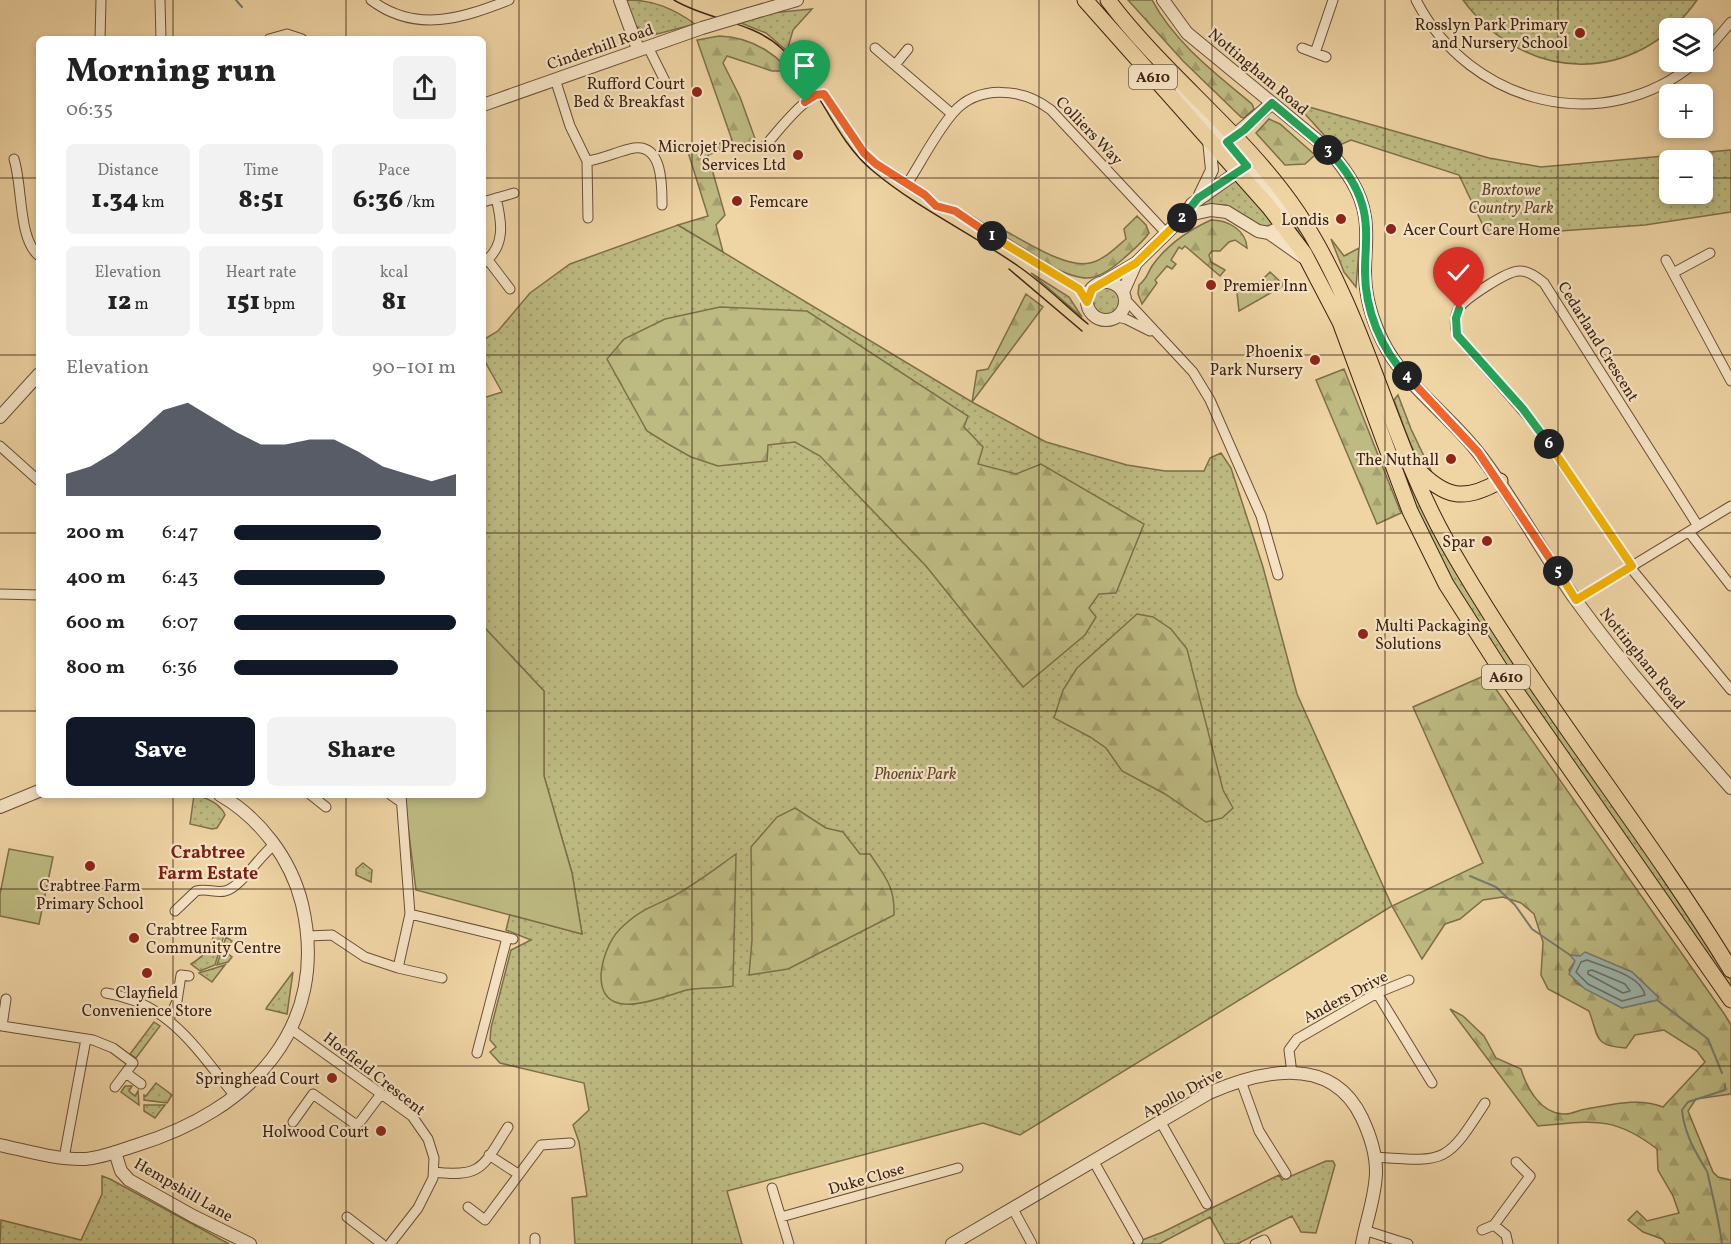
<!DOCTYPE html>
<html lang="en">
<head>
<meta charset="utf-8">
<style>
	:root { --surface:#fff; --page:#f2f2f2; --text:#222; --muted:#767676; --accent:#111827 }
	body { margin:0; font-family:Vollkorn,serif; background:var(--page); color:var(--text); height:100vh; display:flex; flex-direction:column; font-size:22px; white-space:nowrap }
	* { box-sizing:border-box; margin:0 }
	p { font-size:20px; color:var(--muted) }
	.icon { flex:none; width:33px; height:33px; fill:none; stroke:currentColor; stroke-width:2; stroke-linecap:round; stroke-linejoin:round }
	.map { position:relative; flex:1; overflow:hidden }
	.sheet { position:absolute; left:36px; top:36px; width:450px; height:762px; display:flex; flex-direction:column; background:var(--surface); border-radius:9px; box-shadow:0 3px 9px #0003 }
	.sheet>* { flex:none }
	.buttons { position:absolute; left:1659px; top:18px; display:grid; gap:12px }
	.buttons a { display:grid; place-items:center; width:54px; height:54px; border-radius:9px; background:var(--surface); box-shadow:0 3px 9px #0003; font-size:30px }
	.pin { position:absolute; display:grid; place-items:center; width:51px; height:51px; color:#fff; margin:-62px -26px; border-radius:50% 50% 50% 0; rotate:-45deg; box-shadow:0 0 6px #0007 }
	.pin .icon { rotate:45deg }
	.km { position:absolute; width:30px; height:30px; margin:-15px; border-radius:50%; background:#222; color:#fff; font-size:16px; line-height:30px; text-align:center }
	.round { display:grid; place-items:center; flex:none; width:63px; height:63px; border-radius:9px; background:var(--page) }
	.summary { display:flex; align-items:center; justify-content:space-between; height:102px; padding:0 30px }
	h1 { font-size:33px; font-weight:800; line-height:45px }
	.figures { display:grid; grid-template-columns:repeat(3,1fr); gap:9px; height:102px; padding:6px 30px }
	.figures div { display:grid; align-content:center; border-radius:9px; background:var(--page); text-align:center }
	.figures b { font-size:26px; font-weight:800 }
	.figures small { font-size:16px; font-weight:400 }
	.figures p { font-size:16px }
	.chart { height:168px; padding:12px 30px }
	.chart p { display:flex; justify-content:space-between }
	.chart svg { width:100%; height:108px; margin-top:6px; fill:var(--accent); opacity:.7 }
	.cta { display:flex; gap:12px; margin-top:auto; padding:12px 30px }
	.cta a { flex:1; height:69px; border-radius:9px; background:var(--accent); color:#fff; font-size:24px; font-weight:800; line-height:69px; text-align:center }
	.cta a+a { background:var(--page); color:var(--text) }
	ul { padding:0 30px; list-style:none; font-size:20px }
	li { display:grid; grid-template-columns:96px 72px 1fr; align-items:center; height:45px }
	li i { height:15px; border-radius:8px; background:var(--accent) }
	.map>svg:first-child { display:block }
	.grass { fill:url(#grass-dots); stroke:#7e6f4a; stroke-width:1.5; fill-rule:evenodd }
	.forest { fill:url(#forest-firs); stroke:#7e6f4a; stroke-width:1.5; fill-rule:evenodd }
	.garden { fill:#bebb82; stroke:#7e6f4a; stroke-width:1.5 }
	.water { fill:#9cb7af; stroke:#767c71; stroke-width:1.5 }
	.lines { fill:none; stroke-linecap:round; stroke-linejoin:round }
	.shore { stroke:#6c6d61; stroke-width:1.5 }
	.stream { stroke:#767c71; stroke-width:2 }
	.minor-casing { stroke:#6a4f37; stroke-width:11 }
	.tertiary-casing { stroke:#6a4f37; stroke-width:14 }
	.trunk-casing { stroke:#3d2313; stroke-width:17 }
	.minor { stroke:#f5e3c4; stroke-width:9 }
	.tertiary { stroke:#f5e3c4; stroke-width:12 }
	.trunk { stroke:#efd4a4; stroke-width:15 }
	.tram { stroke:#3d2313; stroke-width:1.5 }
	.tertiary-bridge-casing { stroke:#6a4f37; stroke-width:14; stroke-linecap:butt }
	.tertiary-bridge { stroke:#f5e3c4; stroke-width:12 }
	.split-1-casing { stroke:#fff; stroke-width:12 }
	.split-2-casing { stroke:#fff; stroke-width:12 }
	.split-3-casing { stroke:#fff; stroke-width:12 }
	.split-4-casing { stroke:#fff; stroke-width:12 }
	.split-5-casing { stroke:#fff; stroke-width:12 }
	.split-6-casing { stroke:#fff; stroke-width:12 }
	.split-7-casing { stroke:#fff; stroke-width:12 }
	.split-1 { stroke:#f0652b; stroke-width:8 }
	.split-2 { stroke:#f5b400; stroke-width:8 }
	.split-3 { stroke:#22a559; stroke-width:8 }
	.split-4 { stroke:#22a559; stroke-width:8 }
	.split-5 { stroke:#f0652b; stroke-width:8 }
	.split-6 { stroke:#f5b400; stroke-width:8 }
	.split-7 { stroke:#22a559; stroke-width:8 }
	.grid { fill:none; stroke:#3d2313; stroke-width:1.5; stroke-opacity:0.55 }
	.poi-dot { fill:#8f2418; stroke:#f5e3c4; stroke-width:2 }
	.labels { text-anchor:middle; stroke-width:4.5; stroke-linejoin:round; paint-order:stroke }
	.shield { fill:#f5e3c4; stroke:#745d48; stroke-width:1.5 }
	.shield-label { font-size:15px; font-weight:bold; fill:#3d2313 }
	.poi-label { font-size:16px; fill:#3d2313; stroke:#f5e3c4; text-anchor:end }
	.street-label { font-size:16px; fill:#3d2313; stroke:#f5e3c4 }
	.park-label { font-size:16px; font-style:italic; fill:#5d492f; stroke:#f5e3c4 }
	.neighbourhood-label { font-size:18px; font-weight:bold; fill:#7a1f14; stroke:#f5e3c4 }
</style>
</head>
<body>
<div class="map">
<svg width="1731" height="1244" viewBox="0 0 1731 1244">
	<defs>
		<pattern id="grass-dots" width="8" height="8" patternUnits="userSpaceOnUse" patternTransform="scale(1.5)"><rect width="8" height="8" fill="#bebb82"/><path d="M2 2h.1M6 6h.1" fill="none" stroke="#a4a06f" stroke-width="1.8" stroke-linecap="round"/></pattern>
		<pattern id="forest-firs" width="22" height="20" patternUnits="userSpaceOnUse" patternTransform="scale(1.5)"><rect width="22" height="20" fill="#bebb82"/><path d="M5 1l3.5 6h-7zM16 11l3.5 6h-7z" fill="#a4a06f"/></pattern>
	</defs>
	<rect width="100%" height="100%" fill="#efd4a4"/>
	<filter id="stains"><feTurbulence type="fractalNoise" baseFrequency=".00333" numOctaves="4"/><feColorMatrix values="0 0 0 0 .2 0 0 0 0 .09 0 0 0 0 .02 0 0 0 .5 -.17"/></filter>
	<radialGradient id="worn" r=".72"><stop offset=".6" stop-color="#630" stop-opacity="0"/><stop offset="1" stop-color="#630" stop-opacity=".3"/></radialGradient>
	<path class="grass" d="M628,0C654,0 674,9 695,24L650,36L633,24L626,3Z
		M1463,0H1697C1637,86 1526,85 1463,0Z
		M812,9L793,30L787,51L766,33L741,23L771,13Z
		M1295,103L1489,158L1541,167L1731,150V212L1645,225L1488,236L1459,175L1351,140L1335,147ZM1670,160H1702V194H1670Z
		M1236,179L1275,223L1272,226L1259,227L1226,205L1196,206Z
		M1293,217L1326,269L1414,485L1711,946L1731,979V992L1480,633L1423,531L1333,290L1293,224Z
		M678,225L972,402L1046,442L1127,465L1165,471H1204L1210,458L1221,453L1231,468L1263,567L1297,694L1392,906L1020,1135L983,1123L727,1191L742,1244H575L572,1198L587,1196L579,1142L573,1125L589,1110L584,1083L500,1063L490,1052L496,1047L490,1040L491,1028L511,950L531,940L506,930L510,914L582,934L572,873L544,776V691L483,626V398L502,392L483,358V340L498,331L530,293L570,264Z
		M1331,239L1344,256L1359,248L1356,287L1344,272Z
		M1270,272L1284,285L1274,291L1261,281Z
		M1031,273L1069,297L1082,317Z
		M1092 301a14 14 0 1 1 28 0a14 14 0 1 1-28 0Z
		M1398,395L1411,429L1435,479C1412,460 1405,428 1394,400Z
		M194,795C206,797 221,804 225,815L217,828L212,829L190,824Z
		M363,863L372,870L371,882L356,875V869Z
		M215,928L224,935L215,965L200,971L191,964C206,955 213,945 215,928Z
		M226,937L232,941L224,951L232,957L228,962L217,965Z
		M225,965L212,982L199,973Z
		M293,972L287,1014L266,1009L267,1007Z
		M154,1022L160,1026L136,1058L130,1054Z
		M156,1083L172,1095L167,1103L144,1100V1095L146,1096Z
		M125,1086H132L129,1091L135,1096L138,1091L139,1105L121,1092Z
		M144,1105H165L155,1118L144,1111Z
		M1326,1161H1333L1335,1165L1316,1233L1301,1232L1292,1216L1237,1244H1225L1210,1217L1159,1244H1132L1163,1232L1279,1175L1282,1180Z
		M102,1176L110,1179L229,1244H0L1,1220L81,1240L102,1194Z"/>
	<path class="forest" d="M1128,0H1152C1175,43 1215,73 1252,104L1254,109L1244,118L1241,117L1183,61Z
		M719,36C753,37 782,56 800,85H791L782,71H772L727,56L723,63L740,97L757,144L738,143L708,155L725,215L716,225L723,252L678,225L708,216L688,152L732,140L697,40Z
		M1269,119L1280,124L1315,155L1305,164L1285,165L1256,133Z
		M1137,216L1146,225L1149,233C1142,243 1132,251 1123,259C1114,267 1100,278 1087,278C1062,278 1019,247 996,234L998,227C1022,239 1065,269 1090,263C1104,260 1115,248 1126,239L1124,229Z
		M1211,220C1228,220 1246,230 1247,248L1235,240L1229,242L1220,251H1212L1209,255L1211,262L1225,270L1220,276L1185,246L1182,249L1179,247L1171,260L1176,264L1172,269L1167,266L1155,280L1157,283L1142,304L1138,294L1139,285C1147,279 1147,274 1152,266C1166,246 1189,230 1211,220Z
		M1026,294L1043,307L972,402L977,371L988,369Z
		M720,307L807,311L968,416L964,427L983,447L978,464L1016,474L1041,464L1144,524L1116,593L1099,594L1089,608L1096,617L1085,635L1023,687L926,566L820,456L795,442L768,445L767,461L718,466L691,457L668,444L647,431L607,359L624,339L665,319Z
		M1344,369L1401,513L1377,524L1316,380Z
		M1137,614L1153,617L1171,629L1187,649L1223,790L1233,808L1222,818L1206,822L1165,794L1122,771L1106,748L1090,737L1054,718L1063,690L1077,668Z
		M1486,675L1725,1015L1731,1025V1094L1696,1099L1688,1111L1713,1172L1718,1177L1731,1180V1244H1666L1662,1239L1643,1232L1628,1220L1637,1211L1647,1221L1679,1213L1673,1196L1658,1170L1657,1149C1612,1114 1590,1122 1538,1126L1450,1009L1463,1016L1484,1036L1496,1058L1521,1069C1527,1089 1541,1113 1563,1114C1571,1115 1578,1110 1586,1109C1611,1105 1639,1097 1663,1107L1705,1062L1697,1051L1664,1030L1635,1035L1626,1048C1593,1046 1599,1037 1589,1011L1548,989L1541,975L1543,942L1534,914L1521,903L1503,897L1483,900L1460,919L1445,924L1422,959L1392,906L1483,863L1413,707ZM1585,953L1632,972L1658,997L1657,1000L1622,1008L1576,983L1569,970L1575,961Z
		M795,808L826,828L843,832L860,854H870C885,877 895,886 894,915L788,969L749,975L752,940L751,847L777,817Z
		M736,854L733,986C717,989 702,987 687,990C663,996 600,1026 601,975C602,960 609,940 620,929C638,911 649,908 670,898C693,886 715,869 736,854Z"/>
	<path class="garden" d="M1261,281L1274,291L1239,311L1237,293L1242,287L1251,293Z
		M483,626L544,691V776L572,873L582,934L416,890L404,795H483Z
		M9,849L53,857L39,924L0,916V894Z"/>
	<path class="water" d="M1585,952L1632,972L1658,997L1657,1000L1622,1008L1585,989L1569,974L1575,961L1570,955L1580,956Z"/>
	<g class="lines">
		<path class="shore" d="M1587,960C1604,967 1641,975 1645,995L1622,1001L1588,984L1576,972L1581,962Z
			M1592,970L1625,984L1630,991L1623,993L1588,974V971Z"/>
		<path class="stream" d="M236,0L242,7
			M1470,876L1496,887L1515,905L1532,929L1570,955
			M1657,1000L1708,1039L1722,1073
			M1722,1244C1719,1220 1713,1198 1708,1175C1708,1171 1704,1167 1702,1163C1692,1146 1684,1130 1682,1110L1688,1102L1725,1090V1084"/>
		<g class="minor-casing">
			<path id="minor" d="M160,0L161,39
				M371,0C416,34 463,18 509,0
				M1416,0C1470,105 1604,139 1696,62
				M100,39L101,0
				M269,39L287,34L302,39
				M648,47L666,83
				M875,48L952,114
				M1302,48L1326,57
				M1315,53L1333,0
				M1702,56L1731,22
				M895,65L908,49
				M555,79L570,126L587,161L588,218
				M764,147C776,134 807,92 824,94L864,153L876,164L925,195L936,206L955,211L1079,289L1087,302
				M14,159C23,188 18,239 39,256
				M587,161C603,159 618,151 634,148C663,144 662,186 662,205
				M907,184C922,161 935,134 953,113C978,84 1023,88 1051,110L1166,233
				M483,202L514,193
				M488,260L510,289
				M1666,260L1731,381
				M483,263C506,247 502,222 496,198
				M1673,273L1710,253
				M1125,299L1193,372L1210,400L1261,516L1278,575
				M1117,317L1126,319L1150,331
				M0,446L39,481
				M1689,532L1731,586
				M1632,566L1536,426L1457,335C1455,327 1454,316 1459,308C1466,298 1507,271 1519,271C1528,270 1537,277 1544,283L1698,526
				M1630,567L1731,690
				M0,594L39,595
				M1576,600L1731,506
				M311,795L326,807
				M391,795L401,802
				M401,795L410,914
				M175,911L196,891C206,888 215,893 225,891C241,887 259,856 274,845
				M308,936L332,935L365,957L398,968L410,914L513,939
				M398,968L442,978
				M106,993C170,1003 197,1050 235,1096
				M1377,993L1432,1083
				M6,999L2,1026L93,1040L113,1048L133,1063L115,1087
				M169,1019L177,1001L181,975L189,976
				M291,1029L412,1116L428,1139L434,1158L433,1178L418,1208L390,1244
				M477,1053L507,938
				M126,1073L141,1084
				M1292,1073L1289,1050L1297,1039L1377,993L1409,980
				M1241,1081L1259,1131L1286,1174
				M1160,1121L1207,1204
				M293,1122L313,1094L355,1124L360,1122L381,1094
				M489,1155L518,1174
				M1375,1157C1446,1162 1446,1164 1485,1103
				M64,1158L86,1039
				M1094,1162L1138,1240
				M434,1172C483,1178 483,1166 508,1127
				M772,1188L789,1244
				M468,1207L485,1220L541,1145L570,1143
				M1013,1209L1032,1244
				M347,1217L382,1244
				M781,1217L958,1168
				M1494,1225L1506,1235L1508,1244
				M1364,1230L1408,1244
				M1482,1230L1494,1225L1530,1176L1516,1162
				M535,1238V1244
				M1255,1244L1264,1240L1266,1244"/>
		</g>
		<g class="tertiary-casing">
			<path id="tertiary" d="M620,0L638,49
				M1163,0L1187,33L1329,150C1346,171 1361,190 1365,217C1368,236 1365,253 1365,272C1365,296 1372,320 1383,342C1405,386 1450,415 1480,455C1516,502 1543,555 1578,603C1625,668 1678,728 1731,788
				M749,14L797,0
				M1181,88C1211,132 1254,167 1285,211L1284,225L1269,233
				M483,105L702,28
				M1229,140L1272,103
				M1200,195L1212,170L1209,140
				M1184,216L1211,210L1227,212L1258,231L1269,233L1303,257
				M1104,282L1136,263L1184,216L1192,204L1243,168
				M1087 301a19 19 0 1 1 38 0a19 19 0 1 1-38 0Z
				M1123,292L1136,263
				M0,417L39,374
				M0,807L39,791
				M0,1145C28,1151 57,1160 85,1159C102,1158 121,1150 137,1145C249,1111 331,1028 302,904C291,859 260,818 220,795
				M115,1152L121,1171L129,1180L193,1216L250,1244
				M952,1244L1209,1093C1262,1070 1332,1054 1362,1118C1370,1135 1376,1152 1376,1171C1376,1196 1366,1220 1362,1244"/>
		</g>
		<g class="trunk-casing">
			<path id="trunk" d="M1085,0L1269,207L1304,253L1340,322L1410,511L1446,584L1499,667L1731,1000
				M1108,0C1165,76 1245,134 1298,213C1366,315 1388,437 1447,542C1531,691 1642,824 1731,970
				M1416,468C1445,498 1464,502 1500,481"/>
		</g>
		<use href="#minor" class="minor"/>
		<use href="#tertiary" class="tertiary"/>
		<use href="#trunk" class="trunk"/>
		<path class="tram" d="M674,0C707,20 752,21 781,48C819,83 833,138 873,171C917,208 971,233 1018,266C1043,283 1065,305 1088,324
			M1009,269L1082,331"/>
		<g class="tertiary-bridge-casing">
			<path id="tertiary-bridge" d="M702,28L749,14"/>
		</g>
		<use href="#tertiary-bridge" class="tertiary-bridge"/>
	</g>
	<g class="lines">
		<g class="split-1-casing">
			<path id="split-1" d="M805,102L816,95L824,94L864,153L876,164L925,195L936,206L955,211L992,236"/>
		</g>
		<g class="split-2-casing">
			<path id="split-2" d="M992,236L1079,289L1087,302L1092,289L1136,263L1182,218"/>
		</g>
		<g class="split-3-casing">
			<path id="split-3" d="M1182,218L1198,198L1247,166L1227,142L1244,130L1272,103L1328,150"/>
		</g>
		<g class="split-4-casing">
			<path id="split-4" d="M1328,150C1343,166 1356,183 1362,204C1369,227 1365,249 1365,272C1365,309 1381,350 1407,376"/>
		</g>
		<g class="split-5-casing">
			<path id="split-5" d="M1407,376L1478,452L1558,571"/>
		</g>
		<g class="split-6-casing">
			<path id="split-6" d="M1549,444L1632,566L1576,600L1558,571"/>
		</g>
		<g class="split-7-casing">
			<path id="split-7" d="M1459,309L1456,318L1457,335L1523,409L1549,444"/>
		</g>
		<use href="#split-1" class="split-1"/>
		<use href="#split-2" class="split-2"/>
		<use href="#split-3" class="split-3"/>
		<use href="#split-4" class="split-4"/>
		<use href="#split-5" class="split-5"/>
		<use href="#split-6" class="split-6"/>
		<use href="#split-7" class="split-7"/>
	</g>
	<path class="grid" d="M173,0V39M346,0V39M519,0V1244M692,0V1244M866,0V1244M1039,0V1244M1212,0V1244M1385,0V1244M1558,0V1244M0,178H39M483,178H1670M1702,178H1731M0,355H39M483,355H1731M0,533H39M483,533H1731M0,711H39M483,711H1731M173,795V1244M346,795V1244M0,889H1731M0,1066H1731"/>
	<g class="poi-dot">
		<circle cx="1580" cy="33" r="6"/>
		<circle cx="697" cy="92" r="6"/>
		<circle cx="798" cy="155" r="6"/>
		<circle cx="737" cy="201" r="6"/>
		<circle cx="1341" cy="219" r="6"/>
		<circle cx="1391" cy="229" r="6"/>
		<circle cx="1211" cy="285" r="6"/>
		<circle cx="1315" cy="360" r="6"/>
		<circle cx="1451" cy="459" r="6"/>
		<circle cx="1487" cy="541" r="6"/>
		<circle cx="1363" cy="634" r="6"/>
		<circle cx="90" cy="866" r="6"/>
		<circle cx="134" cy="938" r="6"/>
		<circle cx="147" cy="973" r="6"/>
		<circle cx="332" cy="1078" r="6"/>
		<circle cx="381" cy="1131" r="6"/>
	</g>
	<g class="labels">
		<g class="shield">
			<rect x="1129" y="65" width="48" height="24" rx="4.5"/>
			<rect x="1482" y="665" width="48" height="24" rx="4.5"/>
		</g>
		<g class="shield-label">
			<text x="1153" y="82">A610</text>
			<text x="1506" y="682">A610</text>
		</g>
		<g class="poi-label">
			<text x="1568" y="30">Rosslyn Park Primary<tspan x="1568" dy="18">and Nursery School</tspan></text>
			<text x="685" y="89">Rufford Court<tspan x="685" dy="18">Bed &amp; Breakfast</tspan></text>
			<text x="786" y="152">Microjet Precision<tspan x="786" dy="18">Services Ltd</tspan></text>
			<text x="749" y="207" text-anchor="start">Femcare</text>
			<text x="1329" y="225">Londis</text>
			<text x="1403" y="235" text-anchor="start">Acer Court Care Home</text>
			<text x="1223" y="291" text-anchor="start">Premier Inn</text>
			<text x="1303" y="357">Phoenix<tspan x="1303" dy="18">Park Nursery</tspan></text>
			<text x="1439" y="465">The Nuthall</text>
			<text x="1475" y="547">Spar</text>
			<text x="1375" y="631" text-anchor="start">Multi Packaging<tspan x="1375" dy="18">Solutions</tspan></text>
			<text x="90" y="891" text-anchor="middle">Crabtree Farm<tspan x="90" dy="18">Primary School</tspan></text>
			<text x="146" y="935" text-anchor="start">Crabtree Farm<tspan x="146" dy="18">Community Centre</tspan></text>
			<text x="147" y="998" text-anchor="middle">Clayfield<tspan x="147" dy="18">Convenience Store</tspan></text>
			<text x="320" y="1084">Springhead Court</text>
			<text x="369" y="1137">Holwood Court</text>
		</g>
		<g class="street-label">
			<text transform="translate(600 46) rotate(-19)" y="6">Cinderhill Road</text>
			<text transform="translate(1259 71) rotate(40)" y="6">Nottingham Road</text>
			<text transform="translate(1090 130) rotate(46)" y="6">Colliers Way</text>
			<text transform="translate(1599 341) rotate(58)" y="6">Cedarland Crescent</text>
			<text transform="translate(1643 658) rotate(51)" y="6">Nottingham Road</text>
			<text transform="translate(1345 996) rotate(-28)" y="6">Anders Drive</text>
			<text transform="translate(375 1073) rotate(38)" y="6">Hoefield Crescent</text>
			<text transform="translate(1182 1092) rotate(-28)" y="6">Apollo Drive</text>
			<text transform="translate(866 1178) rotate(-16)" y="6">Duke Close</text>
			<text transform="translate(184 1189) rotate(30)" y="6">Hempshill Lane</text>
		</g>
		<g class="park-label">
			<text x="1511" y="195">Broxtowe<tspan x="1511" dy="18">Country Park</tspan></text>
			<text x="915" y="779">Phoenix Park</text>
		</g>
		<g class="neighbourhood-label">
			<text x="208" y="858">Crabtree<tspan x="208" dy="21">Farm Estate</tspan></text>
		</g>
	</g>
	<rect width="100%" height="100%" filter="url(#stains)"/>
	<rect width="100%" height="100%" fill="url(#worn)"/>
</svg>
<div class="buttons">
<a><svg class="icon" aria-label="layers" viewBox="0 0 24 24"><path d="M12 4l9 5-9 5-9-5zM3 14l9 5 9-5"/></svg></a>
<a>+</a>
<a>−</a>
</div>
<div class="pin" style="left:805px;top:102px;background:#1e9e55"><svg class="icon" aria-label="arrive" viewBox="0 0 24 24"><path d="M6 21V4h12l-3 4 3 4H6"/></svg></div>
<div class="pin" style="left:1459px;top:309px;background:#d93025"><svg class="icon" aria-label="check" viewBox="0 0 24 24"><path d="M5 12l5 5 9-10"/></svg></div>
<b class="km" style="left:992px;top:236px">1</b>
<b class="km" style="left:1182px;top:218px">2</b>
<b class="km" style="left:1328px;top:150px">3</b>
<b class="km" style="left:1407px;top:376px">4</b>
<b class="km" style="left:1558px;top:571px">5</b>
<b class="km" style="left:1549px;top:444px">6</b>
<section class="sheet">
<div class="summary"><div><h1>Morning run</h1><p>06:35</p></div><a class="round"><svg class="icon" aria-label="share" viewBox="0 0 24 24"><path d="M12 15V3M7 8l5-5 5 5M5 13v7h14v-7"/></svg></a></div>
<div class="figures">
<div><p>Distance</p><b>1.34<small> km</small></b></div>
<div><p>Time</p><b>8:51</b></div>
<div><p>Pace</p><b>6:36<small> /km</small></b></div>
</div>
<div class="figures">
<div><p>Elevation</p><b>12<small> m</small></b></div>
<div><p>Heart rate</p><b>151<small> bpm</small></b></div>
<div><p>kcal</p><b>81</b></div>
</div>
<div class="chart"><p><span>Elevation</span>90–101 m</p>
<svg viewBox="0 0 160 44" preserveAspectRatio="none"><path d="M0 44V35L10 32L20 26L30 18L40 9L50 6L60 12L70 18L80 23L90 23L100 21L110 21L120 26L130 32L140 35L150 38L160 35V44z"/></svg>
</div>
<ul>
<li><b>200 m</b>6:47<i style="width:66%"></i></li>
<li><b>400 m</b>6:43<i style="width:68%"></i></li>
<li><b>600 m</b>6:07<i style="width:100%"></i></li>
<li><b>800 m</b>6:36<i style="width:74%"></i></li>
</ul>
<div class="cta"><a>Save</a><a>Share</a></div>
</section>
</div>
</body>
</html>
